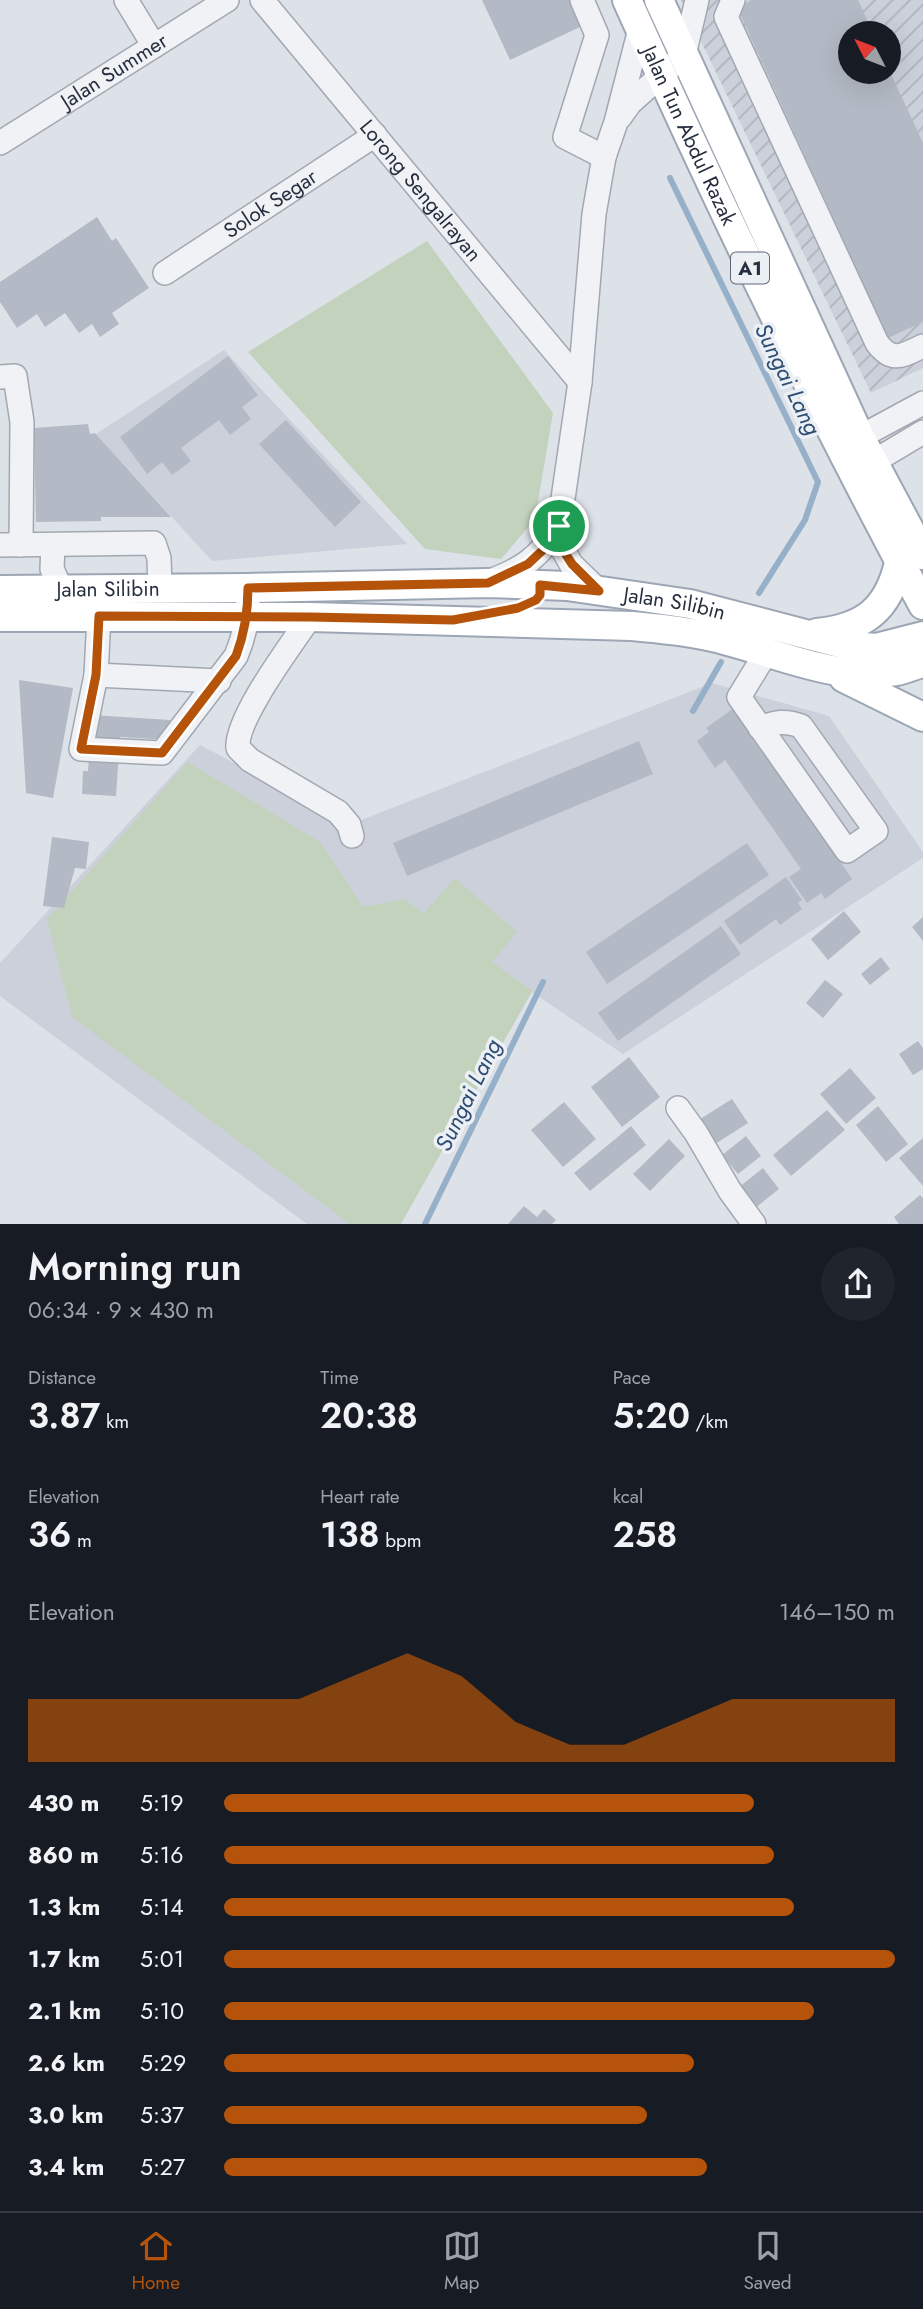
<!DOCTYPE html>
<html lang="en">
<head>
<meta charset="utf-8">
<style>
	:root { --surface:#171b24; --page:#20242c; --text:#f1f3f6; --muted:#9ea1a6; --line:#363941; --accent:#b45309 }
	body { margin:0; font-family:Jost,sans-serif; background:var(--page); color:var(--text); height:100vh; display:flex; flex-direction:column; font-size:26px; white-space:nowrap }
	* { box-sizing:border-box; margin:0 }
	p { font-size:23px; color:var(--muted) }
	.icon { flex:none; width:38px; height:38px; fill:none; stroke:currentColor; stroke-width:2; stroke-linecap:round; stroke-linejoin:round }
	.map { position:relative; height:1224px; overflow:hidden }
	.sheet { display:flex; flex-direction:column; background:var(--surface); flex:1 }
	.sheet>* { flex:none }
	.needle { width:46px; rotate:312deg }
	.tools { position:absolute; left:838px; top:21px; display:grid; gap:14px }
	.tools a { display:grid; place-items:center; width:63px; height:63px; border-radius:50%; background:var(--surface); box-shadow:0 7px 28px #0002; font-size:35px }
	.pin { position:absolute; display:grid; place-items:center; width:60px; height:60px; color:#fff; margin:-30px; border:4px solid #fff; border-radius:50%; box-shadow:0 2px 7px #0007 }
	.round { display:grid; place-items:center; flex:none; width:74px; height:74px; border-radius:37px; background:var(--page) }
	.summary { display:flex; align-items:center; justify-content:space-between; height:119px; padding:0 28px }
	h1 { font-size:38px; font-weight:600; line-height:52px }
	.stats { display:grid; grid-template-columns:repeat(3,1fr); gap:10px; height:119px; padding:7px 28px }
	.stats div { display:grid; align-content:center }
	.stats b { font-size:35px; font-weight:600 }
	.stats small { font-size:19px; font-weight:400 }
	.stats p { font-size:19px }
	.chart { height:196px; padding:14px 28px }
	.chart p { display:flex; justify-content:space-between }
	.chart svg { width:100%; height:126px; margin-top:7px; fill:var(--accent); opacity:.7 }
	ul { padding:0 28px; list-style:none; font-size:23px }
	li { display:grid; grid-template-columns:112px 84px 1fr; align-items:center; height:52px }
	li i { height:18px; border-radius:9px; background:var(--accent) }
	.dock { display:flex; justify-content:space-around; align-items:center; height:98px; border-top:2px solid var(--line); background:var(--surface); font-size:19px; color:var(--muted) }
	.dock a { display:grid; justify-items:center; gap:4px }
	.dock .on { color:var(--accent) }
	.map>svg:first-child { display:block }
	.built { fill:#cbd0da }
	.industrial { fill:url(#industrial-furrows); fill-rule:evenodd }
	.pitch { fill:#c3d2bd }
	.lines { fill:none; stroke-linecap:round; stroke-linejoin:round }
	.stream { stroke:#96b0ca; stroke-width:6 }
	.building { fill:#b4bac5 }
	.minor-casing { stroke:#a2a8b2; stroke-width:26 }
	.major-casing { stroke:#9ca6b4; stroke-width:32 }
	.minor { stroke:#f0f2f6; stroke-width:23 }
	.major { stroke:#fff; stroke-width:28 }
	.route-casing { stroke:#fff; stroke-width:14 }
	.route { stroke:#b45309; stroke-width:9 }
	.labels { text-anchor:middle; stroke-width:7; stroke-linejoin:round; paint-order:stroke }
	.shield { fill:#ecf0f5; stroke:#616976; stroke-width:2 }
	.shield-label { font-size:19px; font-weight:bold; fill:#262f3f }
	.street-label { font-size:21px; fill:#262f3f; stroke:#ecf0f5 }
	.water-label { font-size:23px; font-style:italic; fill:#2e4e74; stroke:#ecf0f5 }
</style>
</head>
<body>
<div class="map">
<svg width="923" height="1224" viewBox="0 0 923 1224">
	<defs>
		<pattern id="industrial-furrows" width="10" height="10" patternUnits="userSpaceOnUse" patternTransform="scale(1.75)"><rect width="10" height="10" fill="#cbd0da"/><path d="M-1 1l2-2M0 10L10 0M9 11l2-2" fill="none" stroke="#aeb3bc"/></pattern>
	</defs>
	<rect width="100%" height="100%" fill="#dde1e8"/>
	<path class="built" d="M224,350L407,544L212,561L96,434Z
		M712,683L829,716L923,852V858L623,1054L532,992L398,1224H307L0,996V963L200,745L351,824Z"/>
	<path class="industrial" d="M681,0H923V368L871,393ZM850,33H889V72H850Z"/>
	<path class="pitch" d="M427,241L553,413L535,519L501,559L425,549L248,352Z
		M188,762L320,842L363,907L404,899L424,913L455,878L517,932L492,962L532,991L401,1224H350L72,1017L47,919Z"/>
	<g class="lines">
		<path class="stream" d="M670,178L818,482L805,520L759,593
			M693,711L721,662
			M425,1224L543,982"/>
	</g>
	<path class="building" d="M482,0H569L582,26L510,60Z
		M753,0H858L873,33H850V72H890L923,143V322L888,338L737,7Z
		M97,217L112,241L116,238L149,288L112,313L119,324L100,337L92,324L79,333L65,313L45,327L37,314L17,328L0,302V282Z
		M228,356L258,395L242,407L251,419L230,435L219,420L181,448L191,461L172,475L162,462L147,474L120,437Z
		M286,420L361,502L335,527L259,444Z
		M88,424L90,434L95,433L171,517H101V521L36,522L34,428Z
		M19,680L73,688L53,798L26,793Z
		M734,708L852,879L825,899L821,893L807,903L789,877L801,869L725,760L715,768L697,741L709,732L706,728Z
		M92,715L170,720L168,740L120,737L116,796L82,794L83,771H88Z
		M639,741L653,774L407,876L393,843Z
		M52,837L89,842L86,869L75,868L64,908L43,906Z
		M747,843L769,875L607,984L586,952Z
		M786,877L802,900L798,903L802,909L780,925L776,919L740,945L724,921Z
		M844,911L861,932L828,960L811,939Z
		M923,917V941L912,927Z
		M721,926L741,954L618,1041L598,1013Z
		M881,957L890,969L870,985L861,974Z
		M825,980L843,994L823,1018L806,1003Z
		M918,1041L923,1048V1069L913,1075L899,1054Z
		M629,1057L660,1097L622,1127L591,1087Z
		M850,1068L876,1098L846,1124L820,1094Z
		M732,1099L748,1123L712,1146L697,1121Z
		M564,1102L596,1139L563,1167L531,1130Z
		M878,1106L908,1144L886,1162L856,1125Z
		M827,1110L845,1130L791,1176L773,1155Z
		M631,1126L646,1145L590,1191L574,1173Z
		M746,1136L761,1156L738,1174L722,1155Z
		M923,1138V1186L899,1158Z
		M669,1139L685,1156L650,1191L633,1174Z
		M763,1168L779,1189L754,1209L738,1188Z
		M920,1195L923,1198V1224H899L894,1217Z
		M524,1206L537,1217L544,1209L556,1220L552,1224H508Z"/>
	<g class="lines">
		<g class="minor-casing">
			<g id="minor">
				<path d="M126,0L154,46"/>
				<path id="s1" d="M262,0L580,382"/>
				<path d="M582,0L597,35L565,137L604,157"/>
				<path d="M733,0L726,17L877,343C893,364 903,355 923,346"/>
				<path d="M620,117L630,103L684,55L697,0"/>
				<path id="s2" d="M0,143L227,0"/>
				<path id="s3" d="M165,273L375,135"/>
				<path d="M0,377L15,376L22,422L21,545"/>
				<path d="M850,450L860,437L923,403"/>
				<path d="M857,460L873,462L923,432"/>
				<path d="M0,545L154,543L159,558L160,588"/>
				<path d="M53,545L52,569L61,589"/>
				<path d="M490,581C525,568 539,557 559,526"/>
				<path d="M599,591L571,564L562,548L559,526L580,382L594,214L604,157L616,122L640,29"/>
				<path d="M99,616L96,675L81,749L162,753L236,656C244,637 248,620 248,600"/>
				<path d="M310,617C292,644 235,719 238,748L250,760L338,812L349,825L352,836"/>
				<path d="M96,675L219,681"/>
				<path d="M760,728C776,722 785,720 801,726L876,831L847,851L739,697L766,653"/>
				<path d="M678,1108L696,1133L730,1191L754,1224"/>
			</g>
		</g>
		<g class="major-casing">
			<g id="major">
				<path id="s4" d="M627,0C719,205 816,407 923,605"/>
				<path d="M659,0L860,437L923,555"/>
				<path id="s5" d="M0,590L248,588L488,583L567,586L690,604L851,646L876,648L923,636"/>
				<path d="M0,617H310L632,626C664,629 696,632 728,641C782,655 839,682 897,671C906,669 914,665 923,663"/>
				<path d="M817,633C864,628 888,610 899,563"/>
				<path d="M844,678L923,717"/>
			</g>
		</g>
		<use href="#minor" class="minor"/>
		<use href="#major" class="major"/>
	</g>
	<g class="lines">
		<g class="route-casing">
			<path id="route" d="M559,526L545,548L528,564L488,583L248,588C248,612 245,632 236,656L162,753L81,749L96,675L99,616L310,617L453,620L518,608L536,600L540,595V585L599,591L572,564L562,548L559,526"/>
		</g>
		<use href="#route" class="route"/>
	</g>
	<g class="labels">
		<rect class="shield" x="731" y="252.5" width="38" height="31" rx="5"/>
		<g class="shield-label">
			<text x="750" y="275">A1</text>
		</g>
		<g class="street-label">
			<text dy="7" stroke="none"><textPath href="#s2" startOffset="135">Jalan Summer</textPath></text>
			<text dy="7" stroke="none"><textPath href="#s4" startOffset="149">Jalan Tun Abdul Razak</textPath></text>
			<text dy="7" stroke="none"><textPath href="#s1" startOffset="248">Lorong Sengalrayan</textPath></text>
			<text dy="7" stroke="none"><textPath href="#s3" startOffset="126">Solok Segar</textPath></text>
			<text dy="7" stroke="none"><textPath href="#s5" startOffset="108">Jalan Silibin</textPath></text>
			<text dy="7" stroke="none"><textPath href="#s5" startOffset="676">Jalan Silibin</textPath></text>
		</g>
		<g class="water-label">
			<text transform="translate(788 379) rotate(64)" y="8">Sungai Lang</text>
			<text transform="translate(468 1095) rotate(-64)" y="8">Sungai Lang</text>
		</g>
	</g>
</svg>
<div class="tools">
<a><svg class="needle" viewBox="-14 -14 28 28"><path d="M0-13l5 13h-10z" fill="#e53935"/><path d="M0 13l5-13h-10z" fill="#9ea1a6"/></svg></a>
</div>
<div class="pin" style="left:559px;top:526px;background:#1e9e55"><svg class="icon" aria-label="arrive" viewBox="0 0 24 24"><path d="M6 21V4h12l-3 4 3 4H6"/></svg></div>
</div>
<section class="sheet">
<div class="summary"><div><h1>Morning run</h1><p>06:34 · 9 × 430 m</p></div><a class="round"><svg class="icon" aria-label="share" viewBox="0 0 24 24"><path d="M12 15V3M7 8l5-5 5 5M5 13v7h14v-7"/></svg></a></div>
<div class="stats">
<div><p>Distance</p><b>3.87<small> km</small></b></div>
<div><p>Time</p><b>20:38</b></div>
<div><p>Pace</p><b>5:20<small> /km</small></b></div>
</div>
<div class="stats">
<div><p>Elevation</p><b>36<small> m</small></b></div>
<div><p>Heart rate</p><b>138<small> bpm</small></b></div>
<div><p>kcal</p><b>258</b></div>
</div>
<div class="chart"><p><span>Elevation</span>146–150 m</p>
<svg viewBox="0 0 160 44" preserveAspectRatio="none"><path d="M0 44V22L10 22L20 22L30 22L40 22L50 22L60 14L70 6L80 14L90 30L100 38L110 38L120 30L130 22L140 22L150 22L160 22V44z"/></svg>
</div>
<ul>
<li><b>430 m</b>5:19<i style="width:79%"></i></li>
<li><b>860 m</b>5:16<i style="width:82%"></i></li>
<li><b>1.3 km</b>5:14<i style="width:85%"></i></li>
<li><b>1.7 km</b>5:01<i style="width:100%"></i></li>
<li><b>2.1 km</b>5:10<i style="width:88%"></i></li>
<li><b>2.6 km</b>5:29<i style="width:70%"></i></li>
<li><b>3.0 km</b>5:37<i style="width:63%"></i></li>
<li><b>3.4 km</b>5:27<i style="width:72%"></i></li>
</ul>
</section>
<nav class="dock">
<a class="on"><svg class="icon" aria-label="home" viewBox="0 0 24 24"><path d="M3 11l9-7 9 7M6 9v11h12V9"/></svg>Home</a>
<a><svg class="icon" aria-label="map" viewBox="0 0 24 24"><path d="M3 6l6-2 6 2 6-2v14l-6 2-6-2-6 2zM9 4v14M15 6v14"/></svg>Map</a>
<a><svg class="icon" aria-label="saved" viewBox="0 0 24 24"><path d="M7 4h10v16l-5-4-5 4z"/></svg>Saved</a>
</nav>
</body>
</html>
